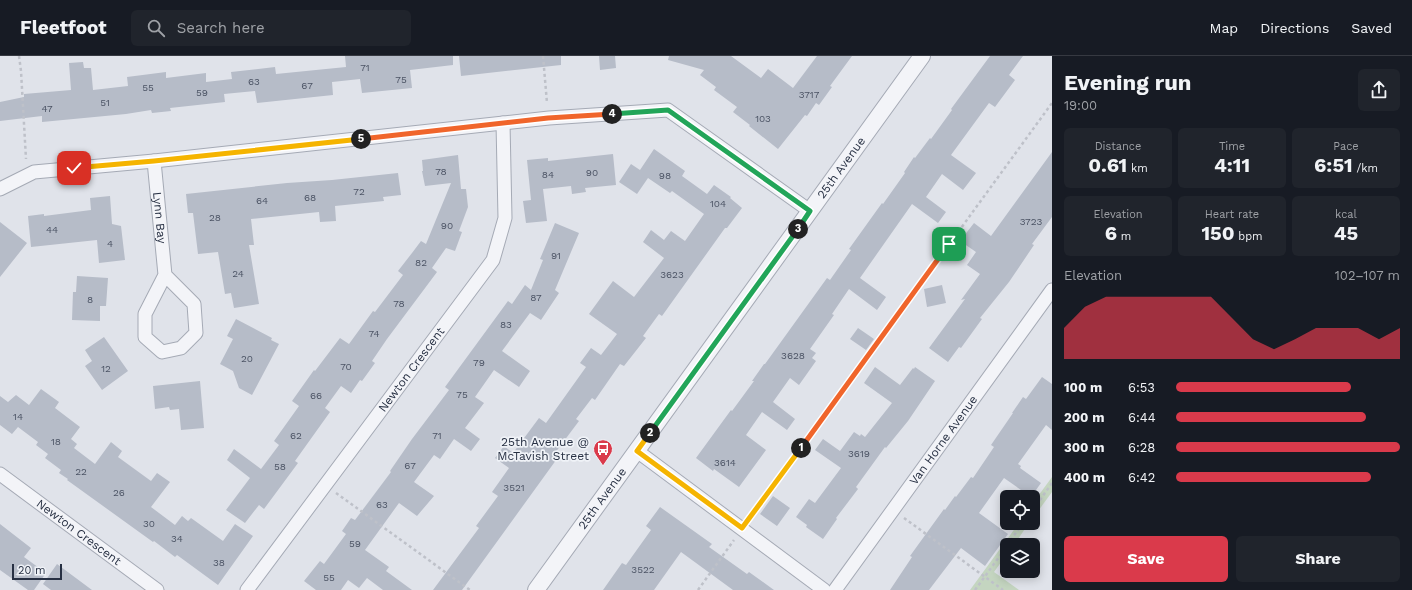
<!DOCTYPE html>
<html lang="en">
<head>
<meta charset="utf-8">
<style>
	:root { --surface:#171b24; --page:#20242c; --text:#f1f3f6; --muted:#9ea1a6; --line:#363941; --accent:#da3a4b }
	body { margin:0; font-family:"Work Sans",sans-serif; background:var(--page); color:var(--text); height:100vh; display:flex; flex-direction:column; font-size:15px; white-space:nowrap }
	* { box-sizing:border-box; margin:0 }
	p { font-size:13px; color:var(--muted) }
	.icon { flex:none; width:22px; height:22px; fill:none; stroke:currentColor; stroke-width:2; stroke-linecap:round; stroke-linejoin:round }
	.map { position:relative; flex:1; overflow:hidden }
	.panel { display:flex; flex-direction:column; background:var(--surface); width:360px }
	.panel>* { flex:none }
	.buttons { position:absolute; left:1000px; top:434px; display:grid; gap:8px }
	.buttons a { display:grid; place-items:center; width:40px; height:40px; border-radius:6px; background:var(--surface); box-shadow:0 2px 10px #0003; font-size:20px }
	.scale { position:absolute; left:12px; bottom:10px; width:50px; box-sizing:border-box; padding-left:4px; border:2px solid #273043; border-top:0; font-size:11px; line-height:14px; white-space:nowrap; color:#273043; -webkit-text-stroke:3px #eff2f7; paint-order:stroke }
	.pin { position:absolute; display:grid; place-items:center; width:34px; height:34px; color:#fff; margin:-17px; border-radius:8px; box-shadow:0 2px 6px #0006 }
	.km { position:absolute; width:20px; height:20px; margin:-10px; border-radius:50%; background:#222; color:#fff; font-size:11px; line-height:20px; text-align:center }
	.round { display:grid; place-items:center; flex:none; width:42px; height:42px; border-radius:6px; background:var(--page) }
	.head { display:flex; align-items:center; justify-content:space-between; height:68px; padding:0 12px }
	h1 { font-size:22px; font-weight:700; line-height:30px }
	.metrics { display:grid; grid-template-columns:repeat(3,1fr); gap:6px; height:68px; padding:4px 12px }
	.metrics div { display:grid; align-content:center; border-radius:6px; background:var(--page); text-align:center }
	.metrics b { font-size:20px; font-weight:700 }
	.metrics small { font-size:11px; font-weight:400 }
	.metrics p { font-size:11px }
	.chart { height:112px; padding:8px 12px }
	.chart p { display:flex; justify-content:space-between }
	.chart svg { width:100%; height:72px; margin-top:4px; fill:var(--accent); opacity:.7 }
	.primary-button { display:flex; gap:8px; margin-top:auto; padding:8px 12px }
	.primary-button a { flex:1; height:46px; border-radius:6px; background:var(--accent); color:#fff; font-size:16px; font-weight:700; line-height:46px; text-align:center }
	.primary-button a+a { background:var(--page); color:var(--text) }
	ul { padding:0 12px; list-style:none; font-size:13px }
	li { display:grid; grid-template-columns:64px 48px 1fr; align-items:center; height:30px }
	li i { height:10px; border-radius:5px; background:var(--accent) }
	header { display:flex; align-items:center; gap:24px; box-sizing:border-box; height:56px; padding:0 20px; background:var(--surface); border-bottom:1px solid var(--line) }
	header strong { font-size:19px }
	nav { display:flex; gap:22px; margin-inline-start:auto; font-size:14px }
	.search { width:280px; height:36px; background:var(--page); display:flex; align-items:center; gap:10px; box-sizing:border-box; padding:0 14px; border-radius:6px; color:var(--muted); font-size:15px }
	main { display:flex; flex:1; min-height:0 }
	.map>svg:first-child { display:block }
	.green { fill:#c4d5c0 }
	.building { fill:#b6bcc8 }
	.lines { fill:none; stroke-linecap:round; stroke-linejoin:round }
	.minor-casing { stroke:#a5aab5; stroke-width:15 }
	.tertiary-casing { stroke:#a5aab5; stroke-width:18 }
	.path { stroke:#bec1c9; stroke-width:2.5; stroke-dasharray:3 3; stroke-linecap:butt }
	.minor { stroke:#f3f4f8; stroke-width:13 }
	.tertiary { stroke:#f3f4f8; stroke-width:16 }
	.split-1-casing { stroke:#fff; stroke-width:8 }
	.split-2-casing { stroke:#fff; stroke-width:8 }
	.split-3-casing { stroke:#fff; stroke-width:8 }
	.split-4-casing { stroke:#fff; stroke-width:8 }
	.split-5-casing { stroke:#fff; stroke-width:8 }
	.split-6-casing { stroke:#fff; stroke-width:8 }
	.split-1 { stroke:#f0652b; stroke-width:5 }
	.split-2 { stroke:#f5b400; stroke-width:5 }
	.split-3 { stroke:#22a559; stroke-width:5 }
	.split-4 { stroke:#22a559; stroke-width:5 }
	.split-5 { stroke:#f0652b; stroke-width:5 }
	.split-6 { stroke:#f5b400; stroke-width:5 }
	.labels { text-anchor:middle; stroke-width:3.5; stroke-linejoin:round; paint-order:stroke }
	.number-label { font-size:10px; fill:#4b5364 }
	.street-label { font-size:12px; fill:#273043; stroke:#eff2f7 }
	.poi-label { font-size:12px; fill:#273043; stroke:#eff2f7; text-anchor:end }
</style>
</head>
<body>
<header>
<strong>Fleetfoot</strong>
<div class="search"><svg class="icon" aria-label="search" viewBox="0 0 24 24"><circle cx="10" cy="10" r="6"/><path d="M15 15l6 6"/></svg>Search here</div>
<nav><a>Map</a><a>Directions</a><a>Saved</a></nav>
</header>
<main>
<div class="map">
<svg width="1052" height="534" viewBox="0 0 1052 534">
	<rect width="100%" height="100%" fill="#e0e3ea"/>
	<path class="green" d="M1052,421V436L1033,462V447Z
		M1019,467H1029L1014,489H1007V498L994,516L1019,534H970Z"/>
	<path class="building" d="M345,0H453V9L410,14L412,32L362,37L360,23L332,26L333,39L257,47L255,35L224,38L225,46L170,52L171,55L152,57L151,54L126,58L42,66V60L0,65V46L24,41V38L71,34L69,7L83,6L84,12H91L93,34L128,30L127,21L166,16V22L206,17V26L232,23L231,16L275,11L276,18L346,11Z
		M459,0H561V9L461,20Z
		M599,0H615L616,12L600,14Z
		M669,0H731L761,22L768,13L793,32L817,0H852L830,30L832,31L819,49L816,47L807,60L805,59L778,93L749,70L750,69L733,56L737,51L714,34L716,31L700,19L704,14L668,4Z
		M990,0H1023L1009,19L1015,24L995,51L989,47L951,99L976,117L963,134L942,118L926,141L946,156L938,167L912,148L860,222L886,241L877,254L849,233L832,258L834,259L810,293L816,297L812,302L816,305L799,329L790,322L773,346L795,363L787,374L762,356L746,379L766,394L739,431L714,413L713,415L696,402L731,354L732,355L754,325H752L764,308H765L827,222L830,224L851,194L849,193L882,147L883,148L905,117L904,116L914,101L915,102L930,82L931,83L952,54L951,53Z
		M654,93L685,115L682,120L707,138L714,129L731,141L730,142L742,152L727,172H725L662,260L659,258L643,280L646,282L624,310L620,308L595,344L592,342L576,363L579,365L555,397L559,400L462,534H433L479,472L476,470L498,440L492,436L509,412L495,402L504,390L513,397L539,362L546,367L586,311L580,307L591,292L601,299L617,278L589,258L613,225L634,241L664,202L643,186L651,174L664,184L671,175L685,185L704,158L672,135L670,137L648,122L637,138L619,126L631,108L640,114Z
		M1052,96V161L1032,188L1034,189L1009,226L980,262L982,263L961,292L959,291L948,306L929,292L965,243L961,244L980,218L967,209L976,196L960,185L974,167L991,180Z
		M613,98L616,129L585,132L586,136L572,138L571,130L543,133L547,165L526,167L523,145L531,144L527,104L548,102V105Z
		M458,99L461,133H466L468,151L459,175L462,176L455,195L446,192L432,212L437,216L387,283L372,305L375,307L362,325L360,324L351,337L341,330L325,352L330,356L295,405L298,407L264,453L259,449L245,467L226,454L250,422L227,404L234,393L261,413L279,389L274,385L299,350L292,345L314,314L315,315L340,282L349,288L373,255L375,256L403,219L398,215L412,197L421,185L426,188L451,127L425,130L422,115H423L422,104Z
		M398,117L401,139L383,141L384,145L335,150L336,165L320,166L319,156L251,163L254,189H249L259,248L234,252L231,237L225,238L218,196L198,198L193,157H188L186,138L287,127L332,124Z
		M110,140L112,168L121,170L125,204L99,207L97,184L31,191L28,160L44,158V160L91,154L90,142Z
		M0,166L27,187L0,221Z
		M555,167L579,177L555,234L559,237L541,264L530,257L502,295L530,315L519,331L494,314L475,341L484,347L465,372L480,383L471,395L454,383L440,403L434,399L414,426L434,440L417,460L399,447L365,494L389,511L386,515L412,534H383L367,522L359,532L348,524L341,534H316L304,525L320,505L324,508L346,478L342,475L351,462L355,464L391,416L390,415L412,383L449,334L445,331L508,245L512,248L525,229L531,234L543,204L540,203Z
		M77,220L108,222L106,250H100V265L72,264L73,236H76Z
		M942,229L946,247L927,251L924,233Z
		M236,263L272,282L271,284L279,288L252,339L239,332L233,315L220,308L233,283L227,280Z
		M858,272L874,283L866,294L850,283Z
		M104,281L128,315L102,334L85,310L92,305L85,294Z
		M875,311L900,329L913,312L914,313L915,311L935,325L908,365L886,392L885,391L856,431L858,433L836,462L837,463L823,483L806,471L807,469L796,461L809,443L815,447L841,412L815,394L823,383L840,395L854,376L860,380L861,378L865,381L892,347L864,327Z
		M1042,321L1052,328V374L1046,369L1018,408L1021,410L1020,412L1041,427L1031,441L1004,422L979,457L1008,478L985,510L961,492L929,534H890L912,501L910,500L944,453L945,454L955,440L956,441L971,421L973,422L994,391L991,389L1013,357H1012L1023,341L1026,343Z
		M200,325L204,372L181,374L179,353L170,354L169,351L155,353L153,330Z
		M41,333L59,346L55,352L80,371L71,383L77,388L74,392L95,408L111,386L122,395L118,401L151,425L157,417L170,426L151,451L175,469L182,460L188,465L191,462L223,485L235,468L253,480L218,529L177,499L175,501L154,485L153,486L67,424L68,423L59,417L61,414L45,402L48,398L36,389L38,386L18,371L12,378L0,369V340L8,346L16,339L29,349Z
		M773,440L790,452L777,470L760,458Z
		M660,451L712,488L709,491L747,518L749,516L774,534H733L681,496L654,534H603L622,507L626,509L651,474L646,470Z
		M0,468L31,492L24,501L46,517L34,534H28L0,514Z
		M57,508L92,534H51L43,528Z"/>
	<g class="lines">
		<g class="minor-casing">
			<g id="minor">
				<path id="s1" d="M154,105L165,219L145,258V281L162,296L181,292L196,277L194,248L165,219"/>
				<path d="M0,133L34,116L154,105L549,62L668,54L810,155"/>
				<path d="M637,395L824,534"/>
				<path id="s2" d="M0,418L157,534"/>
				<path id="s3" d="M247,534L493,204L505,162L503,67"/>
				<path id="s4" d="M835,534L1052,234"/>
			</g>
		</g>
		<g class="tertiary-casing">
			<g id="tertiary">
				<path id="s5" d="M536,534L922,0"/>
			</g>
		</g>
		<path class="path" d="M19,0L21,15L26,103
			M543,0L547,47
			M336,437L470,534
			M1033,454L1052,427
			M750,462L1052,47
			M904,462L1003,534
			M1007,489L1023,467
			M698,534L734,484
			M975,534L1007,490"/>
		<use href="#minor" class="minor"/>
		<use href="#tertiary" class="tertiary"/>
	</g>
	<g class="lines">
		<g class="split-1-casing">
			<path id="split-1" d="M801,392L949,188"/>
		</g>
		<g class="split-2-casing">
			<path id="split-2" d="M650,377L637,395L742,472L801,392"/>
		</g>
		<g class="split-3-casing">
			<path id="split-3" d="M650,377L798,173"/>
		</g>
		<g class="split-4-casing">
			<path id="split-4" d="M612,58L668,54L810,155L798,173"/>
		</g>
		<g class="split-5-casing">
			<path id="split-5" d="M361,83L548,62L612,58"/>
		</g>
		<g class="split-6-casing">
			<path id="split-6" d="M74,112L154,105L361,83"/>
		</g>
		<use href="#split-1" class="split-1"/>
		<use href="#split-2" class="split-2"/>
		<use href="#split-3" class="split-3"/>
		<use href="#split-4" class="split-4"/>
		<use href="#split-5" class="split-5"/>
		<use href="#split-6" class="split-6"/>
	</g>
	<defs>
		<g id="bus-pin" transform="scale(1)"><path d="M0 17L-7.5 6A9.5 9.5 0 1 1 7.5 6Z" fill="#da3a4b" stroke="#eff2f7"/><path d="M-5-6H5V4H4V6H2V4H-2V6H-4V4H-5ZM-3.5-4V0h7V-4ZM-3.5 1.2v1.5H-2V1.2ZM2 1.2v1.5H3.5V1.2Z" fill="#fff"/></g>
	</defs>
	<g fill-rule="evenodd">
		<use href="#bus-pin" x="603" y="393"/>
	</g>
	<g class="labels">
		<g class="number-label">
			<text x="365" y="15">71</text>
			<text x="401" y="27">75</text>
			<text x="254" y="29">63</text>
			<text x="307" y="33">67</text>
			<text x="148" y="35">55</text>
			<text x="202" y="40">59</text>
			<text x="809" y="42">3717</text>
			<text x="105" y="50">51</text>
			<text x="47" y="56">47</text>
			<text x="763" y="66">103</text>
			<text x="441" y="119">78</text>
			<text x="592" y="120">90</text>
			<text x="548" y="122">84</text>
			<text x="665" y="123">98</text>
			<text x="359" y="139">72</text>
			<text x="310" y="145">68</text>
			<text x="262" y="148">64</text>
			<text x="718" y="151">104</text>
			<text x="215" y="165">28</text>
			<text x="1031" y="169">3723</text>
			<text x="447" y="173">90</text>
			<text x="52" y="177">44</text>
			<text x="110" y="191">4</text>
			<text x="556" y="203">91</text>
			<text x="421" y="210">82</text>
			<text x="238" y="221">24</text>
			<text x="672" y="222">3623</text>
			<text x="536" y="245">87</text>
			<text x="90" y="247">8</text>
			<text x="399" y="251">78</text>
			<text x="506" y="272">83</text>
			<text x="374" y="281">74</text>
			<text x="793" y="303">3628</text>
			<text x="247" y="306">20</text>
			<text x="479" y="310">79</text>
			<text x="346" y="314">70</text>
			<text x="106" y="316">12</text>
			<text x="462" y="342">75</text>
			<text x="316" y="343">66</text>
			<text x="18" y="364">14</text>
			<text x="296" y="383">62</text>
			<text x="437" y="383">71</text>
			<text x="56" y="389">18</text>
			<text x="859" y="401">3619</text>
			<text x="725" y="410">3614</text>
			<text x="410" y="413">67</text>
			<text x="280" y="414">58</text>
			<text x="81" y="419">22</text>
			<text x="514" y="435">3521</text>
			<text x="119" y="440">26</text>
			<text x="382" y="452">63</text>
			<text x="149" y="471">30</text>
			<text x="177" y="486">34</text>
			<text x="355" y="491">59</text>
			<text x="219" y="510">38</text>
			<text x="643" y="517">3522</text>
			<text x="329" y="525">55</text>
		</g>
		<g class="street-label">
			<text dy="4" stroke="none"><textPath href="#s5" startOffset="521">25th Avenue</textPath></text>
			<text dy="4" stroke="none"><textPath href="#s1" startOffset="57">Lynn Bay</textPath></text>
			<text dy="4" stroke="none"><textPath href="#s3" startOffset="275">Newton Crescent</textPath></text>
			<text dy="4" stroke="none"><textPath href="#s4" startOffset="185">Van Horne Avenue</textPath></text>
			<text dy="4" stroke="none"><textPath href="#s5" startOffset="113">25th Avenue</textPath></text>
			<text dy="4" stroke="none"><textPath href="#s2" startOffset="98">Newton Crescent</textPath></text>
		</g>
		<g class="poi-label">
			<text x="589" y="390">25th Avenue @<tspan x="589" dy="14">McTavish Street</tspan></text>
		</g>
	</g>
</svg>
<div class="buttons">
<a><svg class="icon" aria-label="locate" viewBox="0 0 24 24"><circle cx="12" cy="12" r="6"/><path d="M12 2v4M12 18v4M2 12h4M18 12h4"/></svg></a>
<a><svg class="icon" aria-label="layers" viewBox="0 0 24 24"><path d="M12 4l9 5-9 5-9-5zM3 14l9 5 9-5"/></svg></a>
</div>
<div class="scale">20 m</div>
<div class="pin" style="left:949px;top:188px;background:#1e9e55"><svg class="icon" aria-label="arrive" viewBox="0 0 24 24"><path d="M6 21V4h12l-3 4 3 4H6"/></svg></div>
<div class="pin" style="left:74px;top:112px;background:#d93025"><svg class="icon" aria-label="check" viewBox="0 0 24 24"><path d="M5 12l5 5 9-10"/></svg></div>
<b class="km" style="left:801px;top:392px">1</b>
<b class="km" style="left:650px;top:377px">2</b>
<b class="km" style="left:798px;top:173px">3</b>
<b class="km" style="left:612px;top:58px">4</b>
<b class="km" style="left:361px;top:83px">5</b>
</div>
<section class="panel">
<div class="head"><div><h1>Evening run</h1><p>19:00</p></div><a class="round"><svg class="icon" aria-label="share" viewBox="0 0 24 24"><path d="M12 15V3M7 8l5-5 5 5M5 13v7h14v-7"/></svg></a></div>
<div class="metrics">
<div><p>Distance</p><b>0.61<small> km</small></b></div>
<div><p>Time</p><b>4:11</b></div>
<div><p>Pace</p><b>6:51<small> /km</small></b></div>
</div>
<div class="metrics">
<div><p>Elevation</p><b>6<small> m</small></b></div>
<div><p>Heart rate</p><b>150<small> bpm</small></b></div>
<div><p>kcal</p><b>45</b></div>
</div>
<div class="chart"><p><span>Elevation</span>102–107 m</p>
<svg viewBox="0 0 160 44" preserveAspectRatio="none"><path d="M0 44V25L10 12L20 6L30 6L40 6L50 6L60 6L70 6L80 19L90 32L100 38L110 32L120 25L130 25L140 25L150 32L160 25V44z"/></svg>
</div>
<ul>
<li><b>100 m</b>6:53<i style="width:78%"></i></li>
<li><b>200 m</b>6:44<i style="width:85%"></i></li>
<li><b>300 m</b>6:28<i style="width:100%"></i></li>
<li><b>400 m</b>6:42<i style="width:87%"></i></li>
</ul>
<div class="primary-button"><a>Save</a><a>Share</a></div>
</section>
</main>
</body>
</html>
